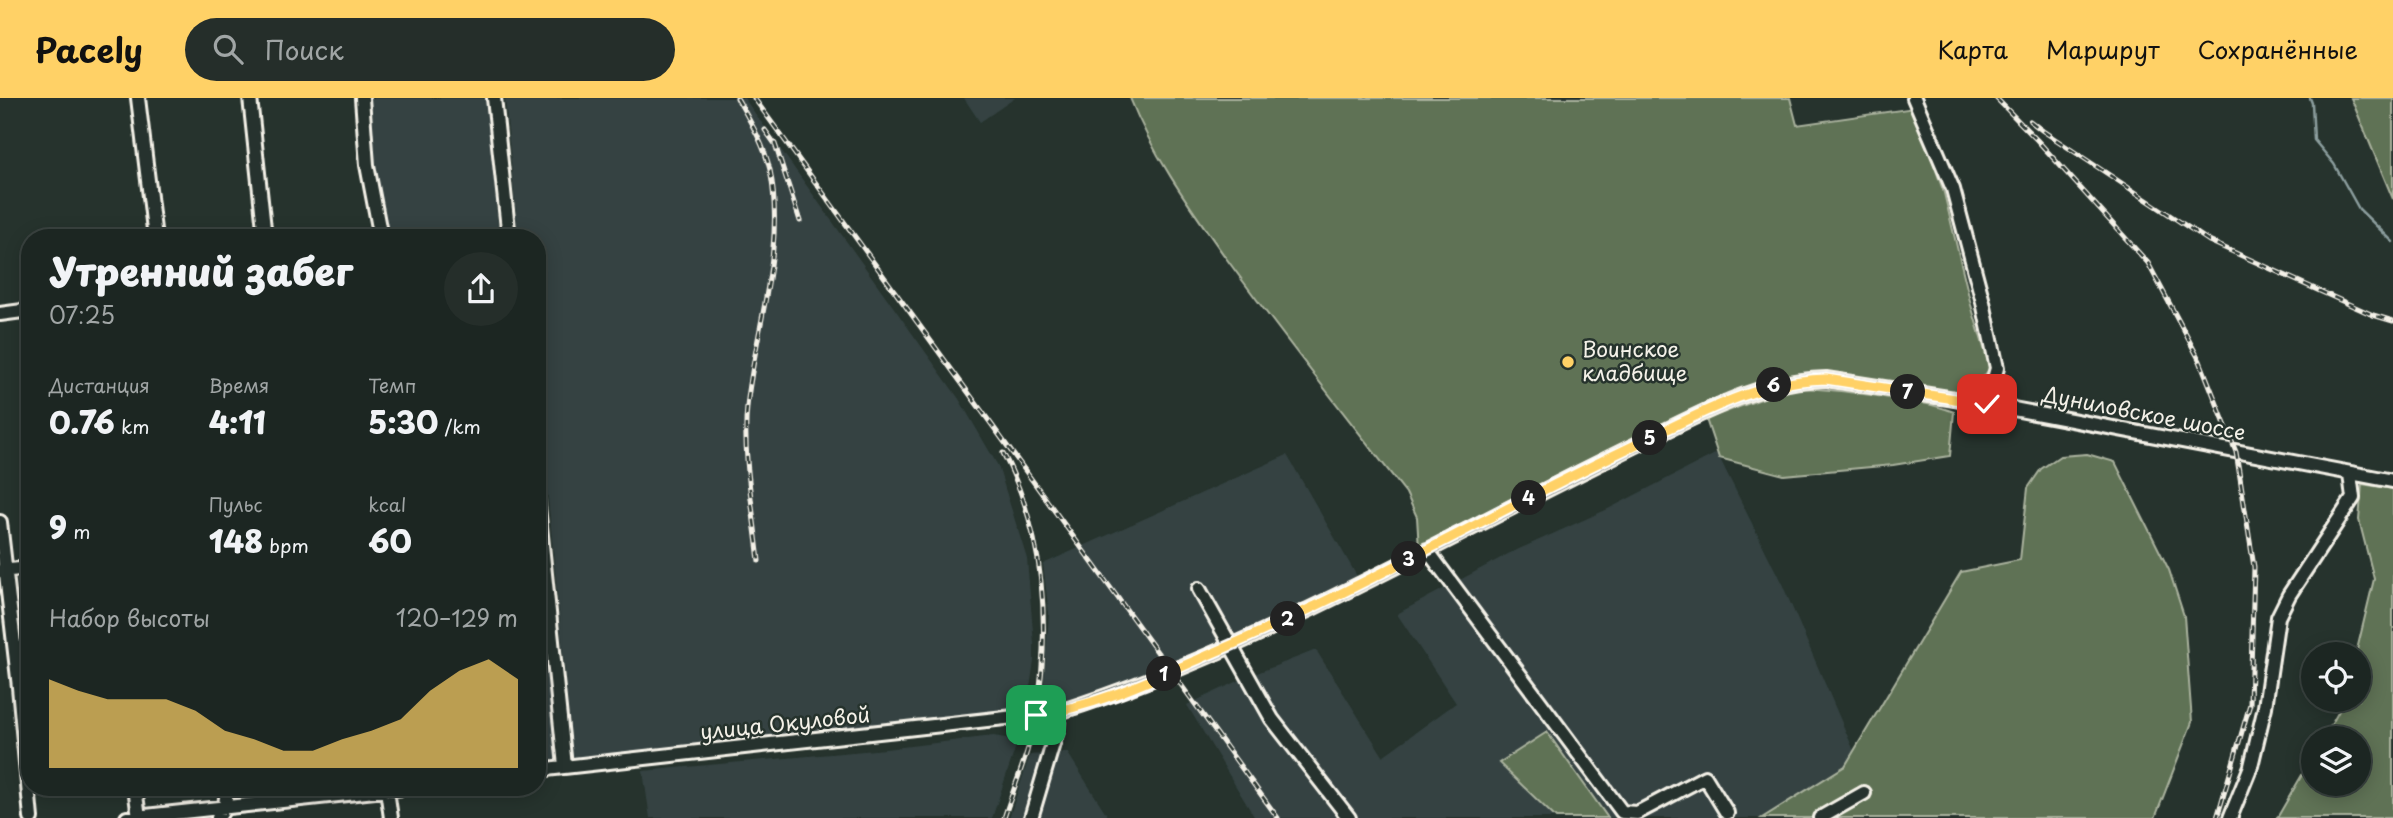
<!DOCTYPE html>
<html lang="ru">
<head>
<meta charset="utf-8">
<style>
	:root { --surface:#1c2622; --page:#252e2a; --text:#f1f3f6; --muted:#a0a5a5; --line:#3a4340; --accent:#ffd166 }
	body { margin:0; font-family:"Playpen Sans",sans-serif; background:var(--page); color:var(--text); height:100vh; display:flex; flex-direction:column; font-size:26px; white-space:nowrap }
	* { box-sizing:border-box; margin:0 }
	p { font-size:23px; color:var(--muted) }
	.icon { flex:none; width:38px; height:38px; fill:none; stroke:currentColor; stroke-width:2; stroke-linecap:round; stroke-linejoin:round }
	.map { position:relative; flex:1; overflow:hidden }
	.panel { position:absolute; left:21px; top:131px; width:525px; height:567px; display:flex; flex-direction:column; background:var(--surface); border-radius:28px; box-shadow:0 4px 18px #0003,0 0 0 2px var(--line) }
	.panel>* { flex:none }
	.fabs { position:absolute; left:2301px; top:544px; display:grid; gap:14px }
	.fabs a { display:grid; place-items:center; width:70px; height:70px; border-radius:50%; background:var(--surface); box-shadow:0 4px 18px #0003,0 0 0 2px var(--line); font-size:35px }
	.pin { position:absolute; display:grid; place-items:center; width:60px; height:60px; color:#fff; margin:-30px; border-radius:14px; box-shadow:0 4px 10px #0006 }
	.km { position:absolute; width:35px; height:35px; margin:-18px; border-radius:50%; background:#222; color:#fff; font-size:19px; line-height:35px; text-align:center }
	.round { display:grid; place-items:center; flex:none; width:74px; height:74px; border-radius:37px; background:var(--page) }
	.headline { display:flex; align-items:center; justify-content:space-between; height:119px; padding:0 28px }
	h1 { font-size:38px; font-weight:800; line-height:52px }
	.metrics { display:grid; grid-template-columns:repeat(3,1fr); gap:10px; height:119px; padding:7px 28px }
	.metrics div { display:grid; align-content:center }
	.metrics b { font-size:30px; font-weight:800 }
	.metrics small { font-size:19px; font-weight:400 }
	.metrics p { font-size:19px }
	.chart { height:196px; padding:14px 28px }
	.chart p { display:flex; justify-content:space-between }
	.chart svg { width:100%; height:126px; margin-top:7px; fill:var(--accent); opacity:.7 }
	header { display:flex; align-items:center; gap:42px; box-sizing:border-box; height:98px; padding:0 35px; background:var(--accent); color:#111 }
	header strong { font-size:33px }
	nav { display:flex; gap:38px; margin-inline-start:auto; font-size:24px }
	.search { width:490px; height:63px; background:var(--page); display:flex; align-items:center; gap:18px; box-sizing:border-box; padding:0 24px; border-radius:38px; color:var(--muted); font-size:26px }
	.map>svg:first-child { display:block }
	.built { fill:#354343 }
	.green { fill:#5f7255; stroke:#aab29e; stroke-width:2 }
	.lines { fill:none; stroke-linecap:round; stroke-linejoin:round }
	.stream { stroke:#8c9e9e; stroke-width:2.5 }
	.minor-casing { stroke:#f4f1e8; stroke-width:18 }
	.minor { stroke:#26332d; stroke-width:12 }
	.rail-casing { stroke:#f4f1e8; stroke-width:5 }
	.rail { stroke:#26332d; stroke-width:2.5; stroke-dasharray:8; stroke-linecap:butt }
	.route-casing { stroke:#fff; stroke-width:14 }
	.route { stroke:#ffd166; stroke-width:9 }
	.poi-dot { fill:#ffd166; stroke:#26332d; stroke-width:2.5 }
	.labels { text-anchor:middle; stroke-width:5; stroke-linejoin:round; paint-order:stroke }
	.poi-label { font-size:21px; fill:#f4f1e8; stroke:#26332d; text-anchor:start }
	.street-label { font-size:21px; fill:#f4f1e8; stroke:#26332d }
</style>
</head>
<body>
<header>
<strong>Pacely</strong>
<div class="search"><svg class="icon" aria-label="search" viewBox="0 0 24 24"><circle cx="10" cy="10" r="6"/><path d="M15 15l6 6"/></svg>Поиск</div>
<nav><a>Карта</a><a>Маршрут</a><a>Сохранённые</a></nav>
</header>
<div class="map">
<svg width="2393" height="720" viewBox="0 0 2393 720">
	<rect width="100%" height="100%" fill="#26332d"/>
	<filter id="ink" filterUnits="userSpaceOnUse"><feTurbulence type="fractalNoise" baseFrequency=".0143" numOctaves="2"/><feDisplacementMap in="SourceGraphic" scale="14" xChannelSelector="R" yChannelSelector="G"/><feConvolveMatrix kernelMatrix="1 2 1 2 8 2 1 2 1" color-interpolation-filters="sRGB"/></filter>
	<g filter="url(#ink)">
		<path class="built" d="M364,0H487L499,140H383L369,67Z
			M505,0H744L959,301L998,368L1027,461L1034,546V563L1026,615L573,660L543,349L537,306V140H518Z
			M964,0H1015L980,24Z
			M1717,355L1783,488L1854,653L1845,668L1762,720H1255L1187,607L1247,579L1316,552L1383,658L1456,605L1397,516L1508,456L1608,411Z
			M1287,357L1358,480L1230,543L1124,587L1066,607L1042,609L1049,516L1043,466Z
			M537,471L557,664L537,666Z
			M993,638L1018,642L992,720H650L643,673L886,651Z
			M1067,654L1109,720H1009L1030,657Z"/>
		<path class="green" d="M1130,0H1790L1797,27L1914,10L1944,95L1971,207L1990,270L1967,301L1818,277C1758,277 1706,310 1653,335C1574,372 1496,411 1419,451L1417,419L1406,395C1345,317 1284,240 1226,160C1190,109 1153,58 1130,0Z
			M2351,0H2393V101Z
			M1791,290C1824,290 1857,295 1890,300C1912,303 1933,306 1954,314L1950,358L1893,367L1784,377L1719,360L1706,321Z
			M2087,356L2115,364L2169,472L2184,518L2192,624L2155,720H1762L1845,668L1961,474L2020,462L2028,390L2041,371L2060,358Z
			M2362,386L2393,391V720H2277L2313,658L2314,686H2359V640H2324L2345,602H2359V556H2356L2374,481L2359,422Z
			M1547,634L1608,720H1556L1499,665Z"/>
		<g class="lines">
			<path class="stream" d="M2310,0L2312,5L2314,42L2334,66L2359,111L2393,144"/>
			<g class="minor-casing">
				<path id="minor" d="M138,0L155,140
					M250,0L265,140
					M362,0L367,67L381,140
					M494,0L509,140
					M1914,0L1953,91L1983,204L1997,270L1987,306
					M0,216L30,212
					M537,399L565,668
					M0,424L19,589L31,720
					M1427,452L1622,714L1637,715L1705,679L1727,715
					M0,473L30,470
					M1199,491L1272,621L1349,720
					M537,672L1059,614C1208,567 1348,493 1487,422C1544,393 1600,364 1657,337C1712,310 1764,282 1826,281L1987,306L2393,383
					M135,690L139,719
					M387,692L391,720
					M127,720L403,690
					M218,720L225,709L227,690
					M1031,720L1057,632L1059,614
					M1820,720L1864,695
					M2230,720L2251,668L2265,609L2278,519L2289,497L2353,400L2350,376"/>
			</g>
			<use href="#minor" class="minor"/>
			<g class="rail-casing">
				<path id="rail" d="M737,0C750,23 764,46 770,72C786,151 755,231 747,309C742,355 754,416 759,463
					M754,0L1278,720
					M1996,0L2037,42L2148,165L2200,263L2236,354L2254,469L2250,606L2217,720
					M2030,23L2043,33L2209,143L2373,217L2393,223
					M765,32L775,46L800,123
					M1003,355C1045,435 1051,529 1036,617C1030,652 1015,686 1004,720"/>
			</g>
			<use href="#rail" class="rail"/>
		</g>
	</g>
	<g class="lines" filter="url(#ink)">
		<g class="route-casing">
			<path id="route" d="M1036,617C1095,609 1151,582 1206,558C1352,496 1490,416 1633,348C1694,319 1757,282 1826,281L1987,306"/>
		</g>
		<use href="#route" class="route"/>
	</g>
	<circle class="poi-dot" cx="1568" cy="264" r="7"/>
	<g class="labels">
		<g class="poi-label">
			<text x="1582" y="259">Воинское<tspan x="1582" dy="24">кладбище</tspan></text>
		</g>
		<g class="street-label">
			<text transform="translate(2144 316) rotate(11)" y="7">Дуниловское шоссе</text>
			<text transform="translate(785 626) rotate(-6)" y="7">улица Окуловой</text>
		</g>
	</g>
</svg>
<div class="fabs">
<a><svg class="icon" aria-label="locate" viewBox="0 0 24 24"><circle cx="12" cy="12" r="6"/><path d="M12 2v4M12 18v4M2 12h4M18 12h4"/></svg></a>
<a><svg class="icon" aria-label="layers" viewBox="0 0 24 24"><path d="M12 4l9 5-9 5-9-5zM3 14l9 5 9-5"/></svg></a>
</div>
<div class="pin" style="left:1036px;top:617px;background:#1e9e55"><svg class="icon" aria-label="arrive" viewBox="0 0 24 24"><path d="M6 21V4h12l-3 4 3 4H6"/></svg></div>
<div class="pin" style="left:1987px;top:306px;background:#d93025"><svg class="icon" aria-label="check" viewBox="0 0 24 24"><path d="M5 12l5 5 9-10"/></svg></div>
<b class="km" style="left:1164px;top:576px">1</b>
<b class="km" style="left:1288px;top:521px">2</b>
<b class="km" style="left:1409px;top:461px">3</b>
<b class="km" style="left:1529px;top:400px">4</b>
<b class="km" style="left:1650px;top:340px">5</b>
<b class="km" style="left:1774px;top:287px">6</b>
<b class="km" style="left:1908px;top:294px">7</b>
<section class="panel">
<div class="headline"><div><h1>Утренний забег</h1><p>07:25</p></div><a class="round"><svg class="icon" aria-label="share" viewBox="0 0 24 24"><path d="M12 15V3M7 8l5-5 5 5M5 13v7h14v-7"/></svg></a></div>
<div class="metrics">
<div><p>Дистанция</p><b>0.76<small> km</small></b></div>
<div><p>Время</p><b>4:11</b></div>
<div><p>Темп</p><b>5:30<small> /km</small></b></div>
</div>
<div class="metrics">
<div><b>9<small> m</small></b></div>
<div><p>Пульс</p><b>148<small> bpm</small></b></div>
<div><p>kcal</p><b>60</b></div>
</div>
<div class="chart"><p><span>Набор высоты</span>120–129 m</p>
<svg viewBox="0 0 160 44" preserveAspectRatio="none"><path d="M0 44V13L10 17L20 20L30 20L40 20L50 24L60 31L70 34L80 38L90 38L100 34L110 31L120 27L130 17L140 10L150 6L160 13V44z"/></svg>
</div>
</section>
</div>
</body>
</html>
